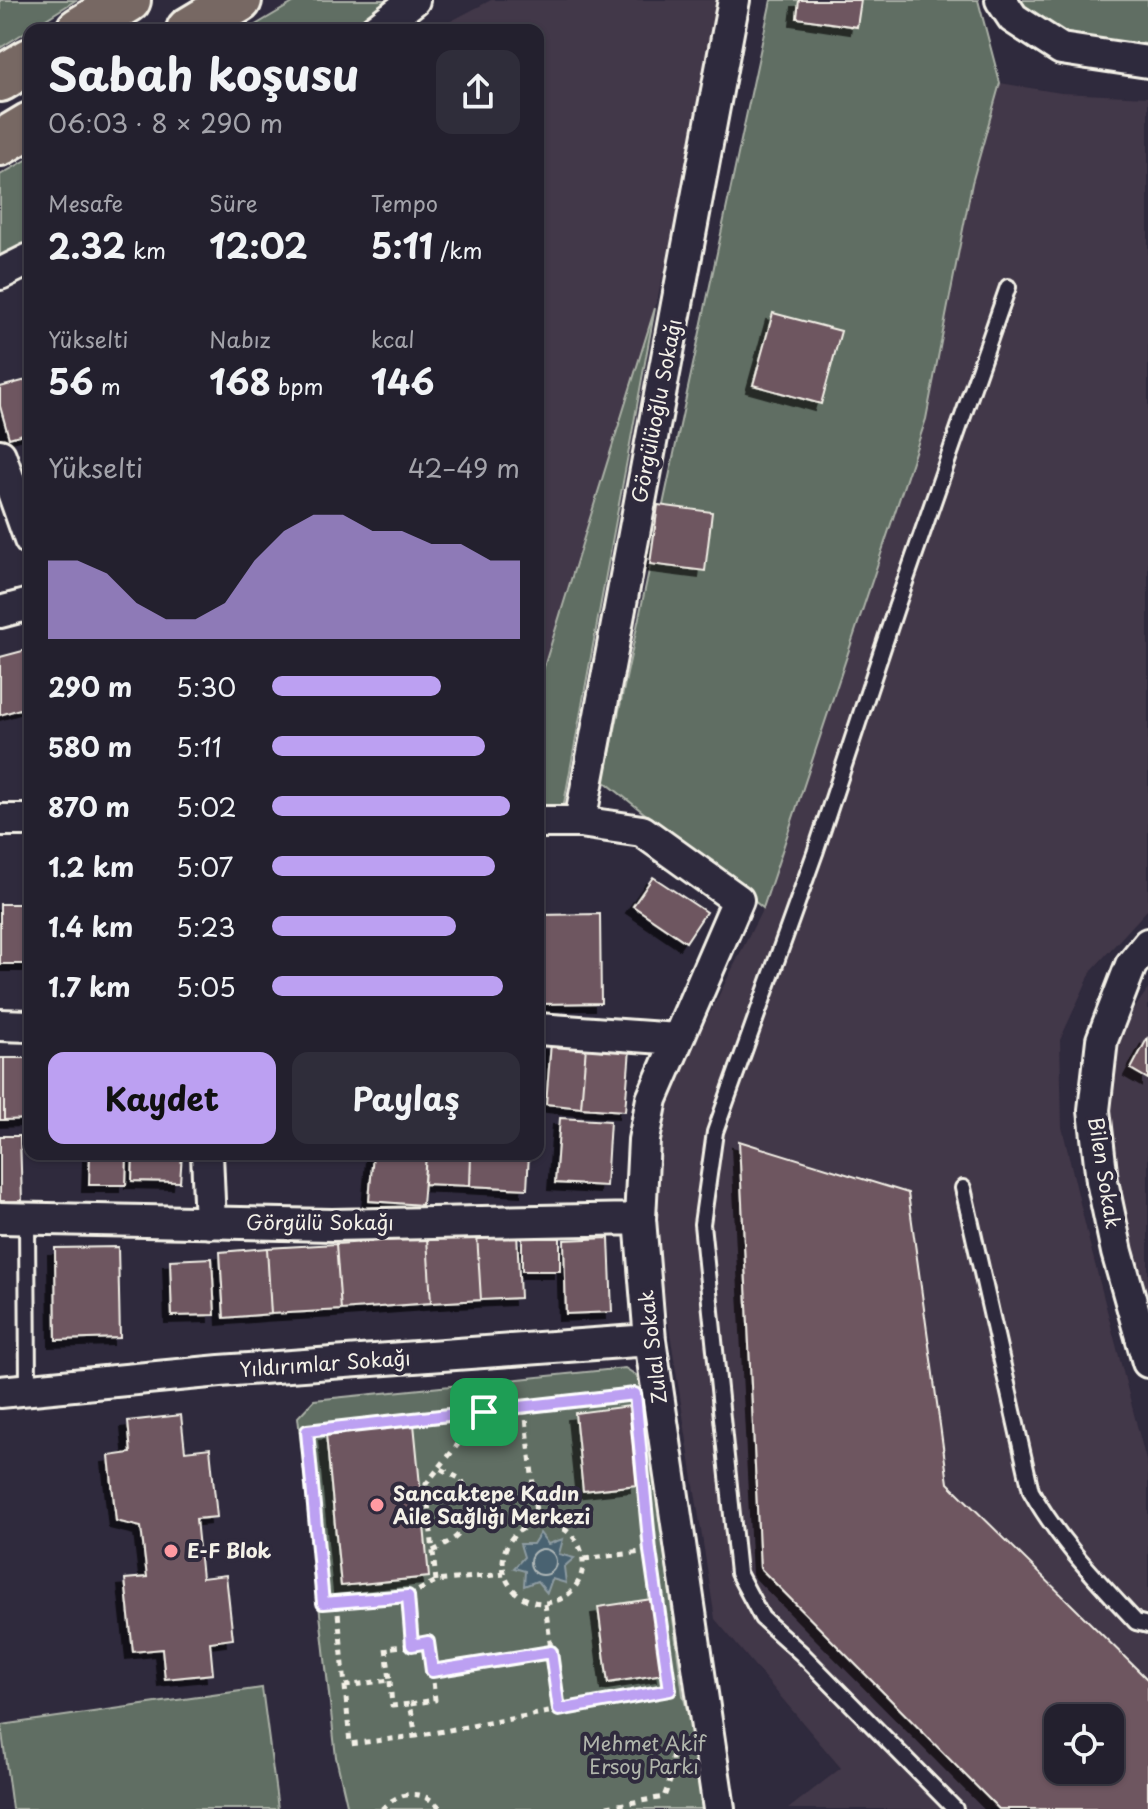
<!DOCTYPE html>
<html lang="tr">
<head>
<meta charset="utf-8">
<style>
	:root { --surface:#23202e; --page:#2f2d3a; --text:#f1f3f6; --muted:#a3a3aa; --line:#403e4a; --accent:#bca0f2 }
	body { margin:0; font-family:"Playpen Sans",sans-serif; background:var(--page); color:var(--text); height:100vh; display:flex; flex-direction:column; font-size:30px; white-space:nowrap }
	* { box-sizing:border-box; margin:0 }
	p { font-size:26px; color:var(--muted) }
	.icon { flex:none; width:44px; height:44px; fill:none; stroke:currentColor; stroke-width:2; stroke-linecap:round; stroke-linejoin:round }
	.map { position:relative; flex:1; overflow:hidden }
	.drawer { position:absolute; left:24px; top:24px; width:520px; height:1136px; display:flex; flex-direction:column; background:var(--surface); border-radius:16px; box-shadow:0 2px 6px #0004,0 0 0 2px var(--line) }
	.drawer>* { flex:none }
	.fabs { position:absolute; left:1044px; top:1704px; display:grid; gap:16px }
	.fabs a { display:grid; place-items:center; width:80px; height:80px; border-radius:16px; background:var(--surface); box-shadow:0 2px 6px #0004,0 0 0 2px var(--line); font-size:40px }
	.pin { position:absolute; display:grid; place-items:center; width:68px; height:68px; color:#fff; margin:-34px; border-radius:16px; box-shadow:0 4px 12px #0006 }
	.round { display:grid; place-items:center; flex:none; width:84px; height:84px; border-radius:16px; background:var(--page) }
	.headline { display:flex; align-items:center; justify-content:space-between; height:136px; padding:0 24px }
	h1 { font-size:44px; font-weight:700; line-height:60px }
	.stats { display:grid; grid-template-columns:repeat(3,1fr); gap:12px; height:136px; padding:8px 24px }
	.stats div { display:grid; align-content:center }
	.stats b { font-size:34px; font-weight:700 }
	.stats small { font-size:22px; font-weight:400 }
	.stats p { font-size:22px }
	.chart { height:224px; padding:16px 24px }
	.chart p { display:flex; justify-content:space-between }
	.chart svg { width:100%; height:144px; margin-top:8px; fill:var(--accent); opacity:.7 }
	.action { display:flex; gap:16px; margin-top:auto; padding:16px 24px }
	.action a { flex:1; height:92px; border-radius:16px; background:var(--accent); color:#111; font-size:32px; font-weight:700; line-height:92px; text-align:center }
	.action a+a { background:var(--page); color:var(--text) }
	ul { padding:0 24px; list-style:none; font-size:26px }
	li { display:grid; grid-template-columns:128px 96px 1fr; align-items:center; height:60px }
	li i { height:20px; border-radius:10px; background:var(--accent) }
	.map>svg:first-child { display:block }
	.built { fill:#423748; fill-rule:evenodd }
	.green { fill:#606e63; stroke:#aab0a6; stroke-width:2 }
	.water { fill:#496271; stroke:#8d9ba1; stroke-width:2 }
	.lines { fill:none; stroke-linecap:round; stroke-linejoin:round }
	.shore { stroke:#b0b8b8; stroke-width:2 }
	.building { fill:#6e5660; stroke:#f4f1e8; stroke-width:2; fill-rule:evenodd; filter:url(#shadow) }
	.lane-casing { stroke:#f4f1e8; stroke-width:20 }
	.street-casing { stroke:#f4f1e8; stroke-width:36 }
	.highway-casing { stroke:#f4f1e8; stroke-width:50 }
	.path { stroke:#f4f1e8; stroke-width:5; stroke-dasharray:6 6; stroke-linecap:butt }
	.lane { stroke:#2f2a3d; stroke-width:14 }
	.street { stroke:#2f2a3d; stroke-width:30 }
	.highway { stroke:#776864; stroke-width:44 }
	.route-casing { stroke:#fff; stroke-width:16 }
	.route { stroke:#bca0f2; stroke-width:10 }
	.poi-dot { fill:#ff9aa2; stroke:#2f2a3d; stroke-width:3 }
	.labels { text-anchor:middle; stroke-width:8; stroke-linejoin:round; paint-order:stroke }
	.street-label { font-size:20px; fill:#f4f1e8; stroke:#2f2a3d }
	.poi-label { font-size:20px; font-weight:bold; fill:#f4f1e8; stroke:#2f2a3d; text-anchor:start }
	.park-label { font-size:20px; fill:#b1b6ac; stroke:#2f2a3d }
</style>
</head>
<body>
<div class="map">
<svg width="1148" height="1809" viewBox="0 0 1148 1809">
	<defs>
		<filter id="shadow"><feDropShadow dx="-7" dy="7" stdDeviation="0" flood-color="#0009"/></filter>
	</defs>
	<rect width="100%" height="100%" fill="#2f2a3d"/>
	<filter id="ink" filterUnits="userSpaceOnUse"><feTurbulence type="fractalNoise" baseFrequency=".0125" numOctaves="2"/><feDisplacementMap in="SourceGraphic" scale="16" xChannelSelector="R" yChannelSelector="G"/><feConvolveMatrix kernelMatrix="1 2 1 2 8 2 1 2 1" color-interpolation-filters="sRGB"/></filter>
	<g filter="url(#ink)">
		<path class="built" d="M491,0H731L655,308L542,670L538,667V30H434Z
			M1000,83L1061,93L1148,97V909L1092,970L1060,1040L1062,1127L1089,1241L1148,1468V1809H788L841,1768L715,1619L659,1263L657,1159L672,1088L763,908L926,419L972,183ZM1058,1718H1110V1770H1058Z
			M1148,989V1321L1113,1192L1107,1103L1122,1026Z"/>
		<path class="green" d="M0,0H76L0,48Z
			M298,0H393L353,30H247Z
			M771,0H978L1000,83L972,183L926,419L763,908L604,781Z
			M1013,0H1148V44L1064,37Z
			M30,158V240L0,255V175Z
			M655,308L563,809L538,807V667L543,670Z
			M625,1368L636,1375L644,1393L683,1695L713,1803L705,1809H348L336,1757L298,1417L314,1400Z
			M262,1688L278,1809H12L1,1725Z"/>
		<path class="water" d="M540,1533L548,1544L563,1539L559,1554L574,1558L564,1567L566,1583L552,1579L547,1593L537,1581L524,1586L525,1571L514,1568L524,1557L520,1544H533Z"/>
		<g class="lines">
			<path class="shore" d="M530 1562a13 13 0 1 1 26 0a13 13 0 1 1-26 0Z"/>
		</g>
		<path class="building" d="M799,0H861L857,27L797,18Z
			M773,313L841,331L821,404L753,385Z
			M30,379V432L9,438L0,406V387Z
			M658,505L712,512L705,571L650,564Z
			M30,649V706L0,715V657Z
			M653,877L706,912L686,942L633,906Z
			M0,904H30V964H0Z
			M600,914L601,1003L538,1004V915Z
			M1148,1037V1079L1131,1069Z
			M551,1043L586,1046L581,1108L546,1104Z
			M586,1046L630,1049L625,1111L581,1108Z
			M0,1058H4V1120H0Z
			M4,1058H30V1119L4,1120Z
			M560,1118L610,1121L606,1186L555,1183Z
			M0,1136H20L22,1201L0,1202Z
			M739,1141L908,1193L948,1483L1148,1680V1809H999L760,1568ZM1058,1718H1110V1770H1058Z
			M90,1154H127L126,1185H89Z
			M133,1154H182L180,1182L132,1181Z
			M373,1154H426L422,1205L369,1201Z
			M426,1154H471L470,1186L424,1184Z
			M471,1154H529L527,1189L470,1186Z
			M517,1232L520,1298L481,1300L477,1234Z
			M477,1234L481,1300L431,1303L427,1238Z
			M427,1238L431,1303L341,1310L336,1244Z
			M522,1238H560V1271H522Z
			M609,1238L612,1312L566,1314L564,1240Z
			M336,1244L341,1310L271,1314L267,1248Z
			M118,1247L120,1338L56,1340L55,1248Z
			M267,1248L271,1314L224,1318L220,1252Z
			M212,1258L215,1315L172,1316L170,1260Z
			M629,1406L637,1485L583,1491L575,1413Z
			M181,1415L185,1451L210,1448L217,1517L196,1519L202,1578L226,1575L233,1639L210,1642L213,1674L165,1679L162,1649L133,1652L125,1579L147,1577L141,1527L116,1521L109,1456L131,1453L128,1421Z
			M414,1424L429,1577L341,1586L326,1434Z
			M652,1599L663,1674L608,1683L598,1607Z"/>
		<g class="lines">
			<g class="lane-casing">
				<path id="lane" d="M963,1188L1031,1491C1059,1541 1097,1580 1136,1622L1148,1625
					M27,1218L28,1389
					M955,1809L801,1653L762,1618L738,1573L702,1224L715,1132L815,853L896,608L1008,287"/>
			</g>
			<g class="street-casing">
				<path id="street" d="M1001,0L1013,18L1061,49L1148,62
					M375,30L414,0
					M0,274L30,259
					M0,455L30,540
					M0,612L30,604
					M0,820H30
					M538,822H580L642,831L738,900L652,1099L644,1140L640,1219L650,1340L719,1809
					M580,822L734,0
					M1148,944L1131,965L1102,1040L1094,1110L1102,1181L1117,1252L1148,1362
					M0,1025L30,1026
					M538,1029L677,1039
					M207,1154L210,1223
					M0,1218L332,1225L640,1219
					M0,1392L220,1371L650,1340"/>
			</g>
			<g class="highway-casing">
				<path id="highway" d="M79,30L128,0
					M189,30L239,0
					M0,79L30,61
					M0,143L30,125"/>
			</g>
			<path class="path" d="M525,1408L537,1523
				M503 1563a40 40 0 1 1 80 0a40 40 0 1 1-80 0Z
				M433,1551C459,1538 465,1532 473,1504L461,1479L439,1468
				M584,1559L650,1551
				M436,1581L426,1484L484,1412L483,1379
				M408,1596L436,1581L504,1574
				M337,1602L345,1686L390,1680L386,1648L412,1645L408,1596L323,1603L307,1431L629,1395
				M545,1604L559,1710
				M412,1645L428,1642L432,1671L551,1652
				M432,1671L435,1700L410,1704L416,1736L670,1690L669,1684
				M390,1681L392,1706L410,1704
				M345,1686L350,1744L416,1736
				M382,1809C400,1790 424,1789 441,1809
				M595,1809L664,1797L673,1773L672,1757L682,1751"/>
			<use href="#lane" class="lane"/>
			<use href="#street" class="street"/>
			<use href="#highway" class="highway"/>
		</g>
	</g>
	<g class="lines" filter="url(#ink)">
		<g class="route-casing">
			<path id="route" d="M635,1394L650,1551L670,1690L559,1710L551,1652L432,1671L428,1642L412,1645L408,1596L323,1603L307,1431Z"/>
		</g>
		<use href="#route" class="route"/>
	</g>
	<g class="poi-dot">
		<circle cx="377" cy="1505" r="8"/>
		<circle cx="171" cy="1551" r="8"/>
	</g>
	<g class="labels">
		<g class="street-label">
			<text transform="translate(657 411) rotate(-79)" y="7">Görgülüoğlu Sokağı</text>
			<text transform="translate(1104 1173) rotate(81)" y="7">Bilen Sokak</text>
			<text x="320" y="1230">Görgülü Sokağı</text>
			<text transform="translate(653 1347) rotate(-97)" y="7">Zulal Sokak</text>
			<text transform="translate(325 1364) rotate(-4)" y="7">Yıldırımlar Sokağı</text>
		</g>
		<g class="poi-label">
			<text x="393" y="1501">Sancaktepe Kadın<tspan x="393" dy="23">Aile Sağlığı Merkezi</tspan></text>
			<text x="187" y="1558">E-F Blok</text>
		</g>
		<g class="park-label">
			<text x="644" y="1751">Mehmet Akif<tspan x="644" dy="23">Ersoy Parkı</tspan></text>
		</g>
	</g>
</svg>
<div class="fabs">
<a><svg class="icon" aria-label="locate" viewBox="0 0 24 24"><circle cx="12" cy="12" r="6"/><path d="M12 2v4M12 18v4M2 12h4M18 12h4"/></svg></a>
</div>
<div class="pin" style="left:484px;top:1412px;background:#1e9e55"><svg class="icon" aria-label="arrive" viewBox="0 0 24 24"><path d="M6 21V4h12l-3 4 3 4H6"/></svg></div>
<section class="drawer">
<div class="headline"><div><h1>Sabah koşusu</h1><p>06:03 · 8 × 290 m</p></div><a class="round"><svg class="icon" aria-label="share" viewBox="0 0 24 24"><path d="M12 15V3M7 8l5-5 5 5M5 13v7h14v-7"/></svg></a></div>
<div class="stats">
<div><p>Mesafe</p><b>2.32<small> km</small></b></div>
<div><p>Süre</p><b>12:02</b></div>
<div><p>Tempo</p><b>5:11<small> /km</small></b></div>
</div>
<div class="stats">
<div><p>Yükselti</p><b>56<small> m</small></b></div>
<div><p>Nabız</p><b>168<small> bpm</small></b></div>
<div><p>kcal</p><b>146</b></div>
</div>
<div class="chart"><p><span>Yükselti</span>42–49 m</p>
<svg viewBox="0 0 160 44" preserveAspectRatio="none"><path d="M0 44V20L10 20L20 24L30 33L40 38L50 38L60 33L70 20L80 11L90 6L100 6L110 11L120 11L130 15L140 15L150 20L160 20V44z"/></svg>
</div>
<ul>
<li><b>290 m</b>5:30<i style="width:68%"></i></li>
<li><b>580 m</b>5:11<i style="width:86%"></i></li>
<li><b>870 m</b>5:02<i style="width:96%"></i></li>
<li><b>1.2 km</b>5:07<i style="width:90%"></i></li>
<li><b>1.4 km</b>5:23<i style="width:74%"></i></li>
<li><b>1.7 km</b>5:05<i style="width:93%"></i></li>
</ul>
<div class="action"><a>Kaydet</a><a>Paylaş</a></div>
</section>
</div>
</body>
</html>
